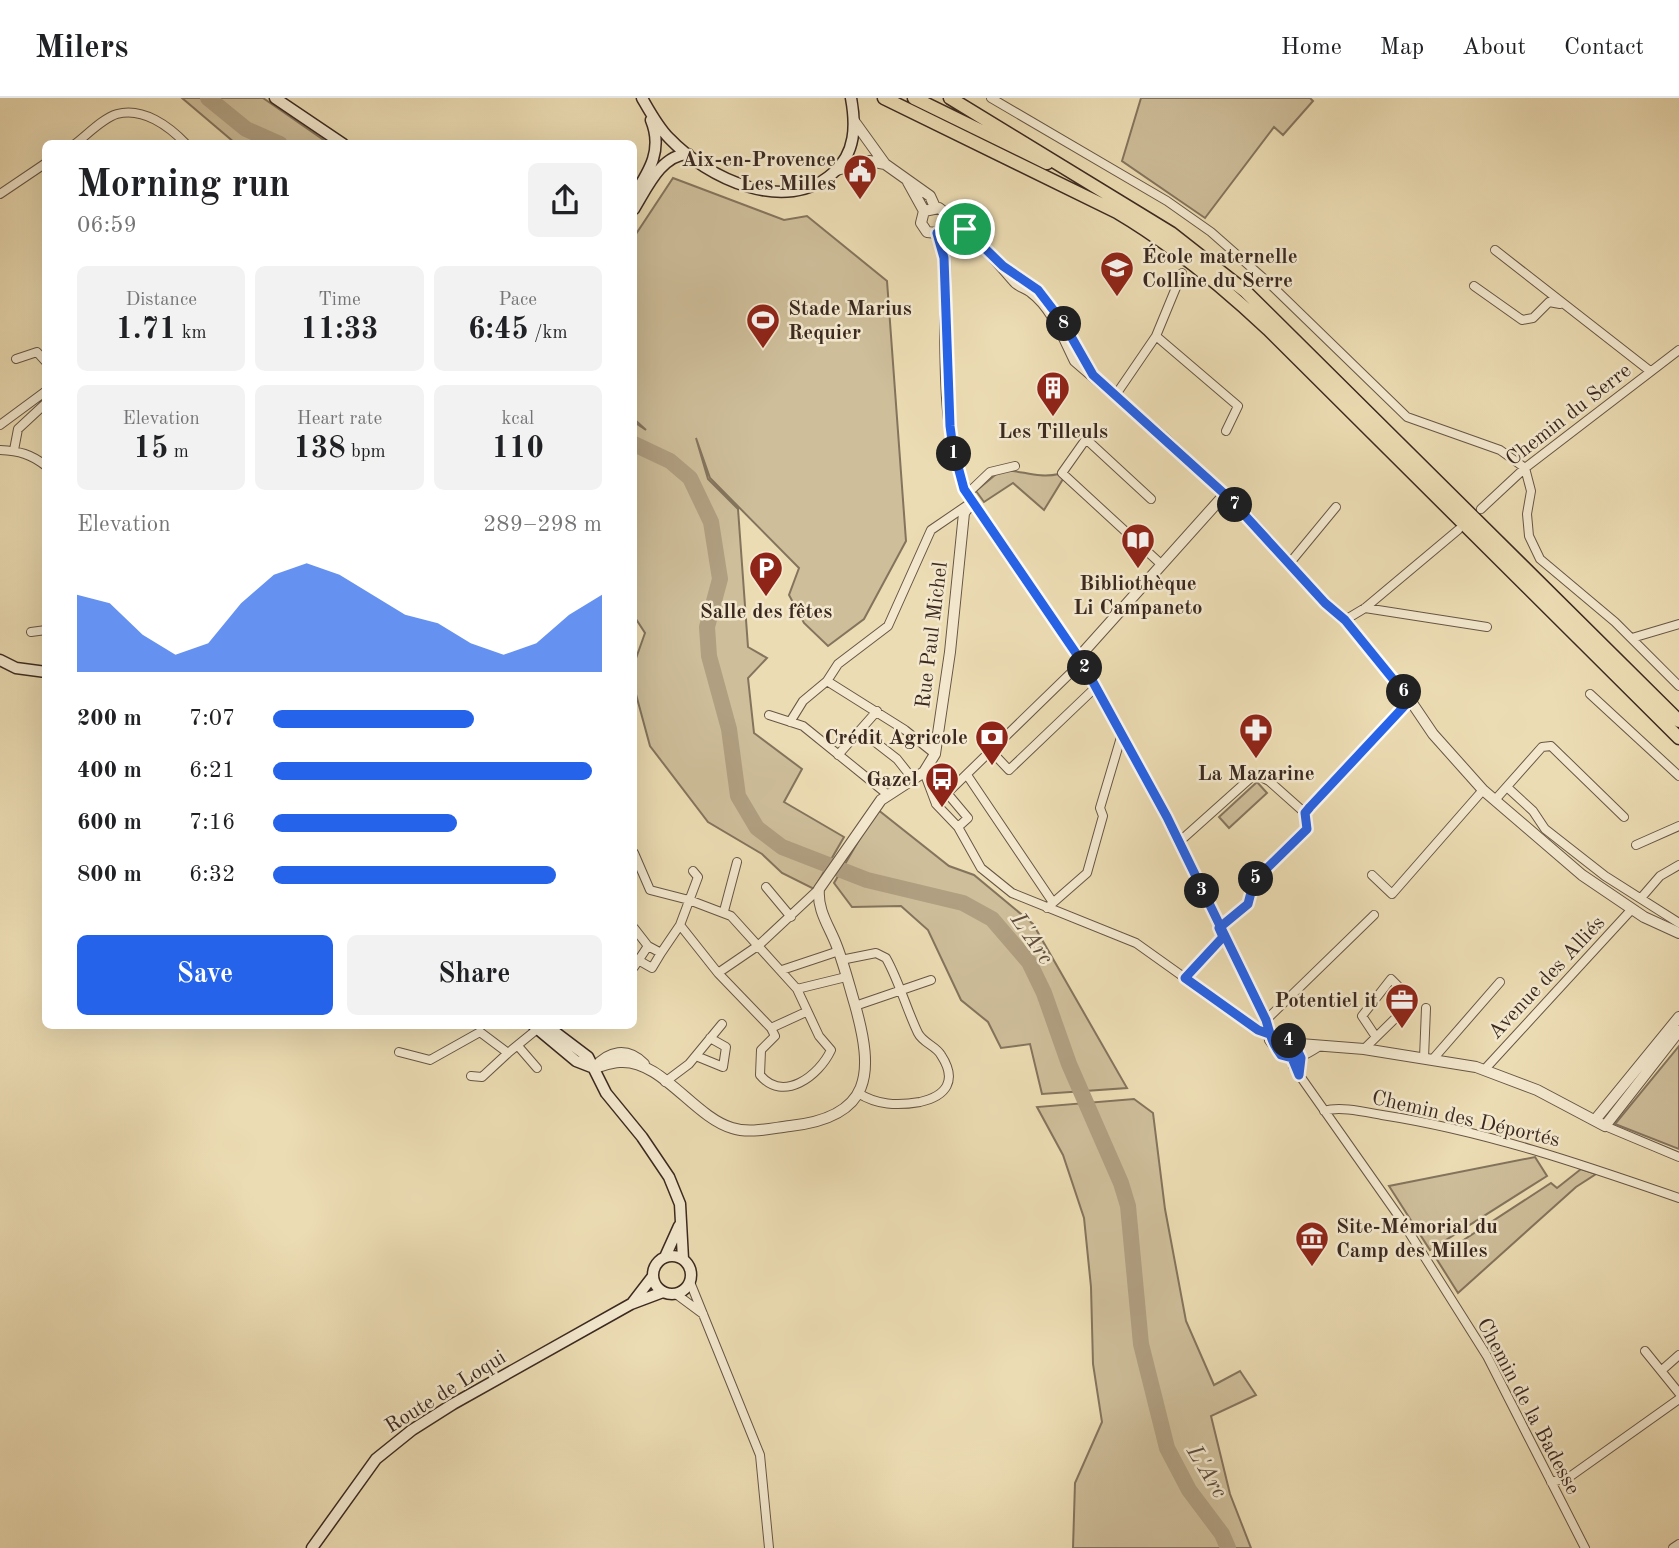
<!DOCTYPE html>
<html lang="en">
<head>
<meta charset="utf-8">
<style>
	:root { --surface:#fff; --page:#f2f2f2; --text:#202124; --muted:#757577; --line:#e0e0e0; --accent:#2563eb }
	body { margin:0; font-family:"Old Standard TT",serif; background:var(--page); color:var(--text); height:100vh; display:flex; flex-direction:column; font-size:26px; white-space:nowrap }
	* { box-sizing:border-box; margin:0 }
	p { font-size:23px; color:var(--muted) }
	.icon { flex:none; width:38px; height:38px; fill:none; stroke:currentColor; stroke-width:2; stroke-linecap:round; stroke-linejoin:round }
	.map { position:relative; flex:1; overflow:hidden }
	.side { position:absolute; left:42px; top:42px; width:595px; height:889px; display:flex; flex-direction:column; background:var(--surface); border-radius:10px; box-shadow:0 7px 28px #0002 }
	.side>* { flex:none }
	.pin { position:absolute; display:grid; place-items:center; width:60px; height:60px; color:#fff; margin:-30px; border:4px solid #fff; border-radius:50%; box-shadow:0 2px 7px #0007 }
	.km { position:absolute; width:35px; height:35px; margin:-18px; border-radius:50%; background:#222; color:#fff; font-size:19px; line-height:35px; text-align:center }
	.round { display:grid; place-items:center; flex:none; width:74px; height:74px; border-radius:10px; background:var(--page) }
	.head { display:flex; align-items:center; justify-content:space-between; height:119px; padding:0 35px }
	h1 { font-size:38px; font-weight:700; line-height:52px }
	.metrics { display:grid; grid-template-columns:repeat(3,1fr); gap:10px; height:119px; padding:7px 35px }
	.metrics div { display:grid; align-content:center; border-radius:10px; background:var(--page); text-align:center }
	.metrics b { font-size:30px; font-weight:700 }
	.metrics small { font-size:19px; font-weight:400 }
	.metrics p { font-size:19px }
	.chart { height:196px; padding:14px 35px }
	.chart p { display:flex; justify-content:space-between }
	.chart svg { width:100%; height:126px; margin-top:7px; fill:var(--accent); opacity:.7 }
	.primary-button { display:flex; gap:14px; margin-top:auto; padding:14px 35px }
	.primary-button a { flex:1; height:80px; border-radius:10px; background:var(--accent); color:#fff; font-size:28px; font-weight:700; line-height:80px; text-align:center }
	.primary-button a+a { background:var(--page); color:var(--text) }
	ul { padding:0 35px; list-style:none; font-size:23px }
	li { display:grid; grid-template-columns:112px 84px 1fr; align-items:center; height:52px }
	li i { height:18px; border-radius:9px; background:var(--accent) }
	header { display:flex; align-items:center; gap:42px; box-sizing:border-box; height:98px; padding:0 35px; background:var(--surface); border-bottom:2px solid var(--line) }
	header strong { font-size:33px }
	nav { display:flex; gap:38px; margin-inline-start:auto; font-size:24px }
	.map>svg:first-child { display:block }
	.green { fill:#cebe9a; stroke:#84745d; stroke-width:2 }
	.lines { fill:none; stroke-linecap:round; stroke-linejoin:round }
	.river { stroke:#b09f81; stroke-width:16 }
	.minor-casing { stroke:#675645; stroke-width:10 }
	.tertiary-casing { stroke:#675645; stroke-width:12 }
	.secondary-casing { stroke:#3b2920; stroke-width:13 }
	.trunk-casing { stroke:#3b2920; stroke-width:15 }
	.minor { stroke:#f3e8ce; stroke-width:8 }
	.tertiary { stroke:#f3e8ce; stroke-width:10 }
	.secondary { stroke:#f3e8ce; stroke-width:10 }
	.trunk { stroke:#ecdcb3; stroke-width:12 }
	.route-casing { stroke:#fff; stroke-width:14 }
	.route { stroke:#2563eb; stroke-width:9 }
	.labels { text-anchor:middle; stroke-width:5; stroke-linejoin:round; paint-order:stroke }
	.poi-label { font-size:21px; font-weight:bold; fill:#3b2920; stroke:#f3e8ce; text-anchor:end }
	.street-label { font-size:21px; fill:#3b2920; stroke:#f3e8ce }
	.water-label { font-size:23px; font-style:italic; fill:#5e4c3d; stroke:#f3e8ce }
</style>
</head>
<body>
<header>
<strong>Milers</strong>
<nav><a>Home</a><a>Map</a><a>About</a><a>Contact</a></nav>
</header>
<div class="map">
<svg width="1679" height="1450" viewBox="0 0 1679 1450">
	<rect width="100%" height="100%" fill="#ecdcb3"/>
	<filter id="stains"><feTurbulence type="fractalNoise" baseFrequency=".00286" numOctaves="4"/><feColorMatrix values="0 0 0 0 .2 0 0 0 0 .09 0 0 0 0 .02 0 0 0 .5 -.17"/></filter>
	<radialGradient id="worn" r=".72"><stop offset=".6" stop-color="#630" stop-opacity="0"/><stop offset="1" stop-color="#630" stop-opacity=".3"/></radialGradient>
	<path class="green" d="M182,0H263L328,45H235Z
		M1141,0H1310L1313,3L1283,37L1274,29L1205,120L1122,63Z
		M673,80L784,122L807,118L887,183L906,443L864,521L828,548L804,525L789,497L799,470L710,380L696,340L708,381L738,411L748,549L767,560L748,580L754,635L802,671L784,704L844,739L814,791L782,775L762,756L708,724L650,648L634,589V566L645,535L634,518V324L646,332L634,321V139Z
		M1001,372C1022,372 1037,381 1059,376L1063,381L1044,412L1013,385L984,404L976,393Z
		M1257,684L1267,695L1229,730L1219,719Z
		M877,711L949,768L974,777L1033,826L1127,990L1042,996L1030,946L1001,950L988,924L961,902L928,832L901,808L852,809L834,785Z
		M1679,948V1051L1615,1026Z
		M1134,1001L1153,1015L1165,1111L1186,1223L1214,1287L1240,1273L1256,1297L1211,1318L1230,1396L1251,1450H1073L1075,1385L1102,1324L1093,1266L1091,1189L1084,1120L1063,1057L1037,1009Z
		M1535,1059L1547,1078L1430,1152L1389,1088Z
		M1581,1071L1596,1076L1576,1089L1458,1195L1436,1160L1551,1085L1557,1090Z"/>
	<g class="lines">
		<path class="river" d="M208,0L246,31L280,46
			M634,346L670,363L690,380L711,424L720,481L707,529L709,558L729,631L738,698L757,730L782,749L867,782L963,805L992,821L1029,864L1044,895L1069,966L1121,1085L1128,1108L1141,1246L1167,1350L1189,1392L1222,1436L1228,1450"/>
		<g class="minor-casing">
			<path id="minor" d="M991,0L1167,103L1211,134L1270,186L1407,319L1500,352L1525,370L1531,393L1527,416L1529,438L1540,461L1615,524L1679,588
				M75,46C87,37 103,20 117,16C143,9 169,28 186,46
				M0,96L46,65
				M1495,152L1650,273
				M1474,188L1522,222L1533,220L1549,204L1560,206
				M1156,238L1238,308L1226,333
				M16,261L37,254L46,264
				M1115,298L1156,238L1182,175
				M0,327L46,293
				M0,352C19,353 31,356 46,368
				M14,352L18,331L46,305
				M967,396L990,374L1015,368
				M1151,401L1086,341L1062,375L1162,467
				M1481,411L1525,370L1679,252
				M1289,466L1336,409
				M1365,510L1487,529
				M1345,522L1365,510L1458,432
				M31,534L46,532
				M1632,540L1679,526
				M827,583L905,632L935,656
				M1590,596L1679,678
				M769,617L803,628L887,696
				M790,624L803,603L827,583L838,566L888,528L931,432L972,404L1079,559
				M861,633L897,661L912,680
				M992,654L1009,672L1096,589
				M838,657L877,613
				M924,674L936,706L958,729L981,770L1012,795L1136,845L1258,932L1269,935
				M967,677L1052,803
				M1508,690L1533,713L1545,731L1605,778L1679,825
				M947,695L968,720L958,729
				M1495,702L1542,649L1551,648L1624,719
				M936,706L1082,564
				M1305,715L1410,602
				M1179,744L1255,676L1269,683L1305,715
				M1636,747L1679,728
				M634,755L650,792L689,802L731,818L797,891L819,938L831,952C819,978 783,1005 760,977L761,952L775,938L771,930L718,875L680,827L661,855L648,848
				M1372,777L1392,796L1483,692
				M766,789L791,819
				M1641,800L1660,778L1679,767
				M1047,810L1087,775L1103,718L1100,710L1122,636
				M724,813L737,764
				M680,827L698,779L693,773
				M634,830L648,848L634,869
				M1219,830L1248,806L1254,783L1307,731L1305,715
				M638,862L652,870L661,855
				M841,862L876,855L886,860C899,883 906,910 918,935C923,945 936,948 941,957C958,983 946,998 920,1004C897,1008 877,1007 858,995
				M782,872L839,853
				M718,875L759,847L819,791
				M1185,880L1223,839
				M797,891L846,879
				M855,908L931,882
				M1266,922L1374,817
				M771,930L806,914
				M1294,945L1293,968L1400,1120L1487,1258L1585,1450
				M518,948L537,970
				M1364,951L1413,903L1391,881L1362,918L1376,939
				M399,954L430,962L480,934L508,955L541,928
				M696,958L723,969L726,949L710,940
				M1424,960L1426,910
				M1433,961L1500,884
				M1485,971L1632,811
				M471,978L482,979L508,955
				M665,984L689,966L722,926
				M1324,1013C1340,1008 1365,1014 1382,1017C1485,1033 1581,1066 1679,1100
				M1605,1028L1679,1059
				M690,1184L760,1357L769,1450
				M676,1196L703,1216
				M1645,1253L1679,1295
				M1662,1272L1679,1257
				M1551,1384L1568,1380L1679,1301
				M1673,1450L1679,1446"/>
		</g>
		<g class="tertiary-casing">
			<path id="tertiary" d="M854,23L885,66L930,98L935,109
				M837,72L869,63L885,66
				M908,84L924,113
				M946,118V127L937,135L927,134L921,125L924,113L939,110C971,134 987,152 1013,182C1018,189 1025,189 1031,194C1052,209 1064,241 1075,263L1162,338L1242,413L1325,505L1345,522L1410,602L1433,636L1483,692L1582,777L1644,819L1679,835
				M1010,173L1038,192L1057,217
				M1225,396L1079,559L1167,719L1266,922L1270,942L1281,957C1298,961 1304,957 1318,948
				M1269,935L1300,946L1364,951L1476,969L1537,992L1605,1028L1679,933
				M594,970C602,968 612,964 620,964C661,961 694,1019 732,1030C750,1036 772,1030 790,1028C873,1019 874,975 855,907C849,887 844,866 836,846C829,828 817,812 819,791L881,702L924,674L935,656L950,554L964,415L972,404C937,344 947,231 945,160L937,135
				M594,970C609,953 627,949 644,966
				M1595,1022L1679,919"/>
		</g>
		<g class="secondary-casing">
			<path id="secondary" d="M275,0L343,46
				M642,0C650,14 658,29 669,40C708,81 786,117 833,75C856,55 856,27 851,0
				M634,97C650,72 663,51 651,22
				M634,111C647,90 661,57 688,56
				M0,562L16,570L46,574
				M534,928L576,963L594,970
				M547,928L588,959L606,995L642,1039L669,1079L680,1106L683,1161
				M653 1177a19 19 0 1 1 38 0a19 19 0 1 1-38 0Z
				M665,1159L679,1128
				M633,1204L653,1178
				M312,1450L376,1361L412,1332L453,1306L631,1206L663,1194"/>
		</g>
		<g class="trunk-casing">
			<path id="trunk" d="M884,0L1117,114C1173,147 1221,187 1268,231L1679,640
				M914,0L1047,65
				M950,0L1171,135L1245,193L1679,623"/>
		</g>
		<use href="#minor" class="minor"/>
		<use href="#tertiary" class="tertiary"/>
		<use href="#secondary" class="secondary"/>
		<use href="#trunk" class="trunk"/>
	</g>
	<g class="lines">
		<g class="route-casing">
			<path id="route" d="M965,131L950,129L937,135L944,160L950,328L953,350L964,391L1082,564L1167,719L1266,922C1270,936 1272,945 1281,957L1292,960L1299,977L1301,960L1294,945L1258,932L1185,880L1223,839L1219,830L1248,806L1254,783L1307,731L1305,715L1310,709L1410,602L1345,522L1325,505L1229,400L1093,277L1064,226L1038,192L1003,168L965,131"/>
		</g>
		<use href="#route" class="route"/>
	</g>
	<defs>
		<g id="civic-pin" transform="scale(1.75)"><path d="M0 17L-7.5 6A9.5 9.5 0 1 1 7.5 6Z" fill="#8f2418" stroke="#f3e8ce"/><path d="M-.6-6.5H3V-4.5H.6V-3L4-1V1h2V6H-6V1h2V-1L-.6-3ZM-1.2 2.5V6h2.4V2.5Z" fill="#fff"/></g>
		<g id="school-pin" transform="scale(1.75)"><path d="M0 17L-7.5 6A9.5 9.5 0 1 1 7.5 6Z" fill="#8f2418" stroke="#f3e8ce"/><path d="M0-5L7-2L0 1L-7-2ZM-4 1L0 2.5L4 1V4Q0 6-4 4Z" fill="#fff"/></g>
		<g id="stadium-pin" transform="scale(1.75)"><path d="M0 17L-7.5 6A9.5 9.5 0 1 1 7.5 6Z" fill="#8f2418" stroke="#f3e8ce"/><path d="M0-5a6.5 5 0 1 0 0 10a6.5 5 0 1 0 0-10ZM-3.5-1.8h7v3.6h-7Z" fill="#fff"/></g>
		<g id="building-pin" transform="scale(1.75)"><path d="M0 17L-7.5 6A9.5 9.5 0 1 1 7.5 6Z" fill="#8f2418" stroke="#f3e8ce"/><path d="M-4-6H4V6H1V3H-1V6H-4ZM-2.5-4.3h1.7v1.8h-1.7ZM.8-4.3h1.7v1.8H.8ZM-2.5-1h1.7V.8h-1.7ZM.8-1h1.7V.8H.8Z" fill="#fff"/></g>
		<g id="library-pin" transform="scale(1.75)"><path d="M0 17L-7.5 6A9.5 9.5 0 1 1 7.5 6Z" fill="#8f2418" stroke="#f3e8ce"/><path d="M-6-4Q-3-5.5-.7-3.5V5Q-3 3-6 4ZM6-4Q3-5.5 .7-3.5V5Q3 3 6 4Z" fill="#fff"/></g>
		<g id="parking-pin" transform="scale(1.75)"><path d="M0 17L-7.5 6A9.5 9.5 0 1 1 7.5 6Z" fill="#8f2418" stroke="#f3e8ce"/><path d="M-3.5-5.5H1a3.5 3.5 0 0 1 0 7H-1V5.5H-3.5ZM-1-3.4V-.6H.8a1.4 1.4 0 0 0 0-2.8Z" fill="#fff"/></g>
		<g id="pharmacy-pin" transform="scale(1.75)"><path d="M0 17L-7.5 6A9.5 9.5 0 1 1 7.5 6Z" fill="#8f2418" stroke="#f3e8ce"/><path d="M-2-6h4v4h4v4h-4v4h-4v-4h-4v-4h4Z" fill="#fff"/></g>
		<g id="bank-pin" transform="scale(1.75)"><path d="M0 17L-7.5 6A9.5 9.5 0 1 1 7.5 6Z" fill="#8f2418" stroke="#f3e8ce"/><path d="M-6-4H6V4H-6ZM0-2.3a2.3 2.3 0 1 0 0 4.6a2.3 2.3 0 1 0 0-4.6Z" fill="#fff"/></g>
		<g id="bus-pin" transform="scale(1.75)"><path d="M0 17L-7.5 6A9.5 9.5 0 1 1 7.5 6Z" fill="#8f2418" stroke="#f3e8ce"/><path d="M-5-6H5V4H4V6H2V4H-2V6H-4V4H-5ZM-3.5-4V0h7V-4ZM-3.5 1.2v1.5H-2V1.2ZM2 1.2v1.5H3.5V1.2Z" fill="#fff"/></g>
		<g id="office-pin" transform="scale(1.75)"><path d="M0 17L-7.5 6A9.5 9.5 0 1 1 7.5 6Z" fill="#8f2418" stroke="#f3e8ce"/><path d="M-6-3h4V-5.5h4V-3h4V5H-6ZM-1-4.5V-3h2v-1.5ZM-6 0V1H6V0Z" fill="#fff"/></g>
		<g id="museum-pin" transform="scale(1.75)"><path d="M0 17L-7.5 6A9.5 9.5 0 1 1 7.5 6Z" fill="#8f2418" stroke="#f3e8ce"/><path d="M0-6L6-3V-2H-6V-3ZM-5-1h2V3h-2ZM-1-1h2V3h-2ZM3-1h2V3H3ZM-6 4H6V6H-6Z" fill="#fff"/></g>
	</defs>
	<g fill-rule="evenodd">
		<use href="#civic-pin" x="860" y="73"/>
		<use href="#school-pin" x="1117" y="170"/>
		<use href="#stadium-pin" x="763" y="222"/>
		<use href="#building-pin" x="1053" y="290"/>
		<use href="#library-pin" x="1138" y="442"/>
		<use href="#parking-pin" x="766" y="470"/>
		<use href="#pharmacy-pin" x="1256" y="632"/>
		<use href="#bank-pin" x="992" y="639"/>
		<use href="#bus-pin" x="942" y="681"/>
		<use href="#office-pin" x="1402" y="902"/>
		<use href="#museum-pin" x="1312" y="1140"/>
	</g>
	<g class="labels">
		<g class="poi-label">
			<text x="836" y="68">Aix-en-Provence<tspan x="836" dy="24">Les Milles</tspan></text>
			<text x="1142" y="165" text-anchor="start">École maternelle<tspan x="1142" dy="24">Colline du Serre</tspan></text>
			<text x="788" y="217" text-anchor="start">Stade Marius<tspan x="788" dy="24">Requier</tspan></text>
			<text x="1053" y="340" text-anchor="middle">Les Tilleuls</text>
			<text x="1138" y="492" text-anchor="middle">Bibliothèque<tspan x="1138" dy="24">Li Campaneto</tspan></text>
			<text x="766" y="520" text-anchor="middle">Salle des fêtes</text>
			<text x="968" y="646">Crédit Agricole</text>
			<text x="1256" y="682" text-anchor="middle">La Mazarine</text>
			<text x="918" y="688">Gazel</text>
			<text x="1378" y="909">Potentiel it</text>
			<text x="1336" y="1135" text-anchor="start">Site-Mémorial du<tspan x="1336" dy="24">Camp des Milles</tspan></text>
		</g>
		<g class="street-label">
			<text transform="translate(1568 316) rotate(-38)" y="7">Chemin du Serre</text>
			<text transform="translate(931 537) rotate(-83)" y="7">Rue Paul Michel</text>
			<text transform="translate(1546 879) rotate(-47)" y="7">Avenue des Alliés</text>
			<text transform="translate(1466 1020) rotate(13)" y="7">Chemin des Déportés</text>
			<text transform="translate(445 1293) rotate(-32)" y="7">Route de Loqui</text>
			<text transform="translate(1529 1308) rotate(62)" y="7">Chemin de la Badesse</text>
		</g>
		<g class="water-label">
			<text transform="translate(1033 840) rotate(55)" y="8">L'Arc</text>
			<text transform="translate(1208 1373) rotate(59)" y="8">L'Arc</text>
		</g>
	</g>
	<rect width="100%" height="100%" filter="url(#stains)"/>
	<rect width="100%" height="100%" fill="url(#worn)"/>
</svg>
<div class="pin" style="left:965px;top:131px;background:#1e9e55"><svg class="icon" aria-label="arrive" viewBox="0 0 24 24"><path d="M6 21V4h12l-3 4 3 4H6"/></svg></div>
<b class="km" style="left:954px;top:356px">1</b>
<b class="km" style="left:1085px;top:570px">2</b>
<b class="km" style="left:1202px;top:793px">3</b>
<b class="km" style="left:1289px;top:943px">4</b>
<b class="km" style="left:1256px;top:781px">5</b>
<b class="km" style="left:1404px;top:594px">6</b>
<b class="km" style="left:1235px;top:407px">7</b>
<b class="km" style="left:1064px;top:226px">8</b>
<section class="side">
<div class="head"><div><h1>Morning run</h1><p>06:59</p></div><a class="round"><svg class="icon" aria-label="share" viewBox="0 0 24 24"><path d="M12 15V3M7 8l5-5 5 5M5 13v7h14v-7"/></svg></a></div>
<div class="metrics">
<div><p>Distance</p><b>1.71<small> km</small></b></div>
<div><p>Time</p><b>11:33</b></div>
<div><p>Pace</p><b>6:45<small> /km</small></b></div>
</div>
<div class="metrics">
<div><p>Elevation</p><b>15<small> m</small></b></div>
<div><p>Heart rate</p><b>138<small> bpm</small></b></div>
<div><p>kcal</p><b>110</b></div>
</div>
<div class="chart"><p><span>Elevation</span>289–298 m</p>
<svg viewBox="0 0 160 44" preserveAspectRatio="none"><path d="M0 44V17L10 20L20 31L30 38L40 34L50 20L60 10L70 6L80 10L90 17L100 24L110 27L120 34L130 38L140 34L150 24L160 17V44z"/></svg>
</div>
<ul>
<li><b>200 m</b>7:07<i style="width:61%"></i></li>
<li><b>400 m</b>6:21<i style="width:97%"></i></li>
<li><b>600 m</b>7:16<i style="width:56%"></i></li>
<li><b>800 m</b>6:32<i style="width:86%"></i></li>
</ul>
<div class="primary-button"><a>Save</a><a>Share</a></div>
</section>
</div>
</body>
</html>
